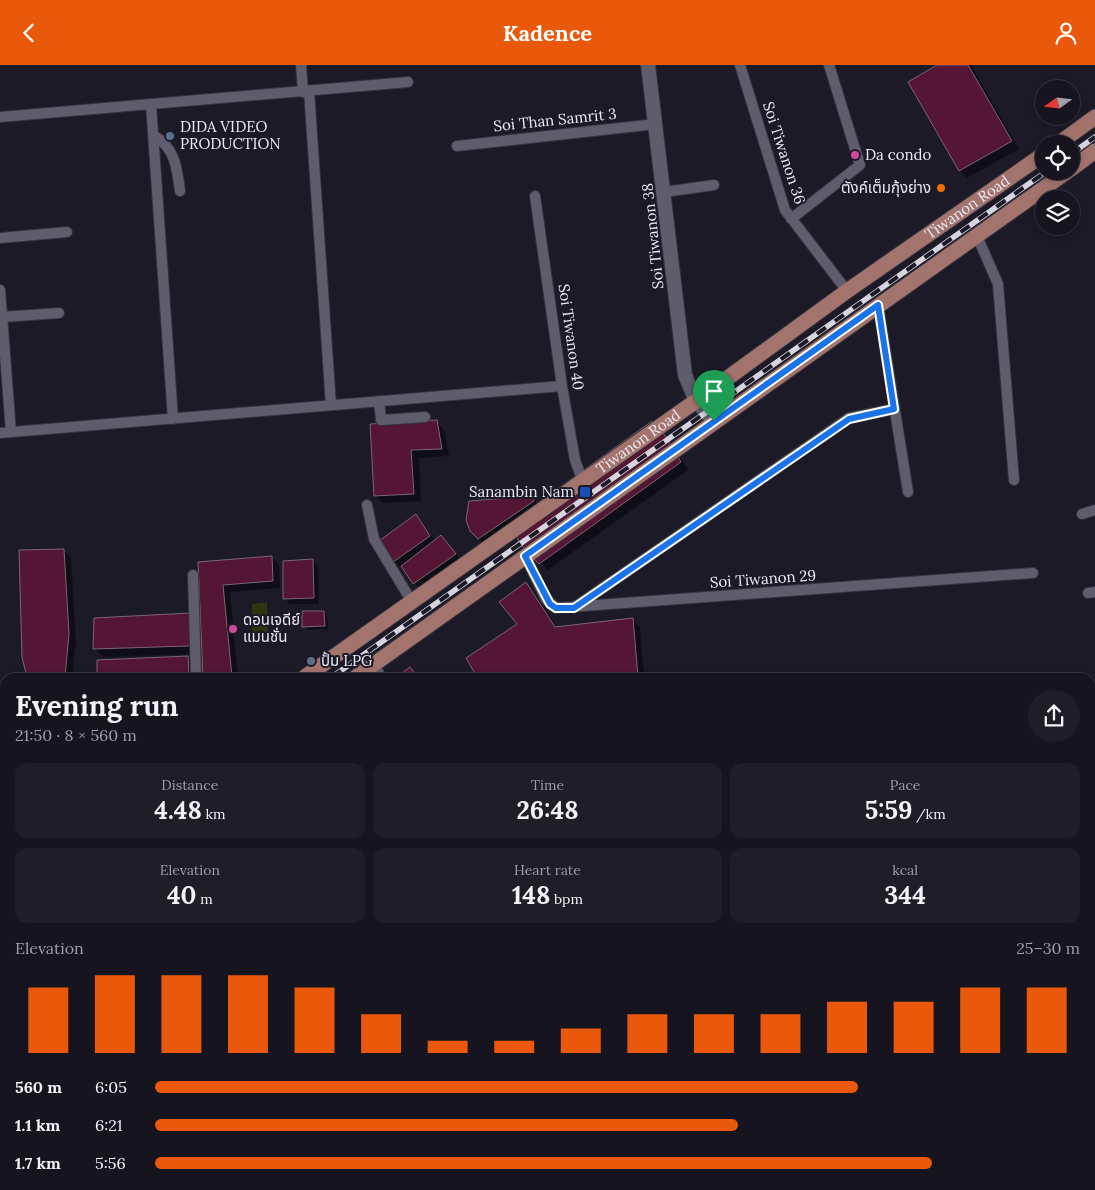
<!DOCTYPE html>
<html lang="en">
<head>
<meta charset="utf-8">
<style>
	:root { --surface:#16141e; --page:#1f1d27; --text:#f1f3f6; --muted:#9e9ea4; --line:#35333c; --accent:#ea580c }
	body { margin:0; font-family:Lora,"Noto Sans Thai",serif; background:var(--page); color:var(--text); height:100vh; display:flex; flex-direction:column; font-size:19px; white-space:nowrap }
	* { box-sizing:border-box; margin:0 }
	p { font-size:16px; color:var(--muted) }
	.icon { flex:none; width:28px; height:28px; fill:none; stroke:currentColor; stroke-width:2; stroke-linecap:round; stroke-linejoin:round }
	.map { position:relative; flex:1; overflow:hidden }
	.side { position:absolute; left:0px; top:608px; width:1095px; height:518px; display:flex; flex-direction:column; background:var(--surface); border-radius:15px 15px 0 0; box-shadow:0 2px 8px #0003,0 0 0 1px var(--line) }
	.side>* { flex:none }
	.needle { width:32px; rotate:255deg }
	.fabs { position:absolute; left:1035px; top:15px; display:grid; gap:10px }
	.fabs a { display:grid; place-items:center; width:45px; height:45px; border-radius:50%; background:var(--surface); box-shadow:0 2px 8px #0003,0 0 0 1px var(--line); font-size:25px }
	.pin { position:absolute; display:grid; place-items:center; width:42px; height:42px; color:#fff; margin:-51px -21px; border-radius:50% 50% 50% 0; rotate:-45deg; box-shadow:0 0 5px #0007 }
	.pin .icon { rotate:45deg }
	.round { display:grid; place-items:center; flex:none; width:52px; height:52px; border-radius:26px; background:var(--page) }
	.head { display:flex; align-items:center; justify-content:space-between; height:85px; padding:0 15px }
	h1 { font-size:28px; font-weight:700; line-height:38px }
	.stats { display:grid; grid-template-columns:repeat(3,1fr); gap:8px; height:85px; padding:5px 15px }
	.stats div { display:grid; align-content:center; border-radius:12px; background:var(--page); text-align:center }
	.stats b { font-size:25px; font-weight:700 }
	.stats small { font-size:14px; font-weight:400 }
	.stats p { font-size:14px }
	.chart { height:140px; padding:10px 15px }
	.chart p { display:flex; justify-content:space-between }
	.chart svg { width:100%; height:90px; margin-top:5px; stroke:var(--accent); stroke-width:6 }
	ul { padding:0 15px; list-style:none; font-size:16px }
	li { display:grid; grid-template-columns:80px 60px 1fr; align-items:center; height:38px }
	li i { height:12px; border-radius:6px; background:var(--accent) }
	header { display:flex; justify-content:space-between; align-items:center; height:65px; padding:0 15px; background:var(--accent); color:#fff; font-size:22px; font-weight:700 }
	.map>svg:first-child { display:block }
	.green { fill:#2d350e }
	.shadow { fill:#0007 }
	.building { fill:#551534; stroke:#7a676e }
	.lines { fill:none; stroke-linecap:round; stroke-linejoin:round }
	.street-casing { stroke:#35333d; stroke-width:12 }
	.secondary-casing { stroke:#35333d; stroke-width:16 }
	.primary-casing { stroke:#35333d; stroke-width:17 }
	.street { stroke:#5f5d6d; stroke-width:10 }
	.secondary { stroke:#5f5d6d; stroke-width:14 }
	.primary { stroke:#a3736d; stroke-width:15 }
	.rail-casing { stroke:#d6d5df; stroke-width:5.5 }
	.rail { stroke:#1d1a28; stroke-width:4; stroke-dasharray:11; stroke-linecap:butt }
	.route-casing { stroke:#fff; stroke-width:10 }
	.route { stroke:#1a73e8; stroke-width:6 }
	.service-dot { fill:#5c6f8a; stroke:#1d1a28; stroke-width:2 }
	.hotel-dot { fill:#d1479c; stroke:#1d1a28; stroke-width:2 }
	.food-dot { fill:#e8710a; stroke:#1d1a28; stroke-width:2 }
	.transit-dot { fill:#1a4fb4; stroke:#1d1a28; stroke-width:2 }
	.labels { text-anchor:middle; stroke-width:4; stroke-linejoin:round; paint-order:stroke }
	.street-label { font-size:15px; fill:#ebeaf3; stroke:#1d1a28 }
	.poi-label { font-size:15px; fill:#ebeaf3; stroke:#1d1a28; text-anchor:start }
</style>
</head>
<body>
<header><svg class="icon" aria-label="back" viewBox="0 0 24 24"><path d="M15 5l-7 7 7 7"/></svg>Kadence<svg class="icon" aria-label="person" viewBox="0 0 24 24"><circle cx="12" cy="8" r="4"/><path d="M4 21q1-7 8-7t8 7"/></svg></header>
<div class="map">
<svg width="1095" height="1125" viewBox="0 0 1095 1125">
	<rect width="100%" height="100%" fill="#1d1a28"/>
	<path class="green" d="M267,537L268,569H252V539Z
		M1095,965V1125H1017L1016,1120H1090V966Z"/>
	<path class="shadow" d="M940,0H971L1019,84L967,113L960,106L910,17Z
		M436,357L444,364L449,391L419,393L421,436L383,438L376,431L371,360Z
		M659,366L676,383L688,405L548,505L521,478L512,460L484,479L471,465L531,432L538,439Z
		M416,451L435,476L446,478L461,495L419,524L402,500L400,502L394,497L381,476Z
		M63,485L71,493L76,578L72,612H28L23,592Z
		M272,492L279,500L280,523L230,527L238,612H204L199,498Z
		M312,495L318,501L319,539H290L284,533Z
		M526,519L534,527L557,563L632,554L640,562L644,612H479L468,594L519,559Z
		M324,547L327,551L328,564L307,565L304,561Z
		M197,557V589L103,592L95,584Z
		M187,592L195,600V612H98V596Z
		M0,654H5V729H0Z
		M0,748H5V819L2,821L0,819Z"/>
	<path class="building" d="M937,0H968L1012,76L959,106L908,17Z
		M437,355L442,384L411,385L414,429L374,431L370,359Z
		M652,356L668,374L681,397L539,499L520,479L510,458Z
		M531,431L534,436L478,474L470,466L466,455L469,436Z
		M416,449L430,471L393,497L379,476Z
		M441,470L456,489L413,519L401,501Z
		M64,484L69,569L65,612H27L22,592L19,485Z
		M272,491L273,516L223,520L232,612H203L198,497Z
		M313,494L314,533L283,534V496Z
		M526,517L555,562L633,553L638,612H477L466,593L517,559L499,537Z
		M302,546H324L325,561L302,562Z
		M190,548V581L93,584L94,553Z
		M188,591L189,612H97V595Z
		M410,602L417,612H397Z
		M0,653H5V721H0Z
		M0,747H5V806L0,810Z"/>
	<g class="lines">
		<g class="street-casing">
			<path id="street" d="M301,0L303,27
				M740,0L785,145L847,226
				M309,26L331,340
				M151,39L173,354
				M0,52L408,17
				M153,70C175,82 177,103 180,126
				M457,81L656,59
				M664,127L714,120
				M535,131L562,321L575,395L583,417
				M791,154L860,100L829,0
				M977,171L998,219L1014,415
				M0,173L67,167
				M0,225L11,367
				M878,240L908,427
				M2,252L59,248
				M379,336L381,355L425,352
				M0,368L562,321
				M367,440L374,474L412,537
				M1082,449L1095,445
				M525,491L546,534L556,543L1033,508
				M193,510L196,612
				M1088,528L1095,527
				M575,542L849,353L894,344
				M374,600L381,612
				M84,1120V1125"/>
		</g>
		<g class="secondary-casing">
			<path id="secondary" d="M648,0L685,310L696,336L714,356"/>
		</g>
		<g class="primary-casing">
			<g id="primary">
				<path d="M1058,79L1095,52"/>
				<path d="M1071,104L1095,86"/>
				<path id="s1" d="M305,612L696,336L847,226L1044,89"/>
				<path d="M356,612L1068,106"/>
				<path d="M0,829L5,825"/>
				<path d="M0,868L5,864"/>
			</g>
		</g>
		<use href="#street" class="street"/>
		<use href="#secondary" class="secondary"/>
		<use href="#primary" class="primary"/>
		<g class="rail-casing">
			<path id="rail" d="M1071,89L1095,72
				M332,612L1047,106
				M0,848L5,844"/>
		</g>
		<use href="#rail" class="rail"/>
	</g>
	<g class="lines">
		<g class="route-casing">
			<path id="route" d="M878,240L894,344L849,354L574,543H556L550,539L525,491Z"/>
		</g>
		<use href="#route" class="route"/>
	</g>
	<g class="service-dot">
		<circle cx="170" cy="71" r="5"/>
		<circle cx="311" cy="596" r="5"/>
	</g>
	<g class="hotel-dot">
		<circle cx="855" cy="90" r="5"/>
		<circle cx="233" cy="564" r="5"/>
	</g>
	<circle class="food-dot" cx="941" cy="123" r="5"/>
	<rect class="transit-dot" x="579" y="421" width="12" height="12" rx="2.5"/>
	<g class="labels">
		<g class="street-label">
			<text transform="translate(555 55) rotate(-6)" y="5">Soi Than Samrit 3</text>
			<text transform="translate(784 88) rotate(72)" y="5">Soi Tiwanon 36</text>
			<text dy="5" stroke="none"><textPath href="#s1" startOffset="812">Tiwanon Road</textPath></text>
			<text transform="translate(653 171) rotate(-96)" y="5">Soi Tiwanon 38</text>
			<text transform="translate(571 272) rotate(82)" y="5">Soi Tiwanon 40</text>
			<text dy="5" stroke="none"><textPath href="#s1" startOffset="408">Tiwanon Road</textPath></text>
			<text transform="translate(763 514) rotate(-4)" y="5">Soi Tiwanon 29</text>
		</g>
		<g class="poi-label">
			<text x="180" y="67">DIDA VIDEO<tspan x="180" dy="17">PRODUCTION</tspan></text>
			<text x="865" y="95">Da condo</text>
			<text x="931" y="128" text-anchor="end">ตังค์เต็มกุ้งย่าง</text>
			<text x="574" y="432" text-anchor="end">Sanambin Nam</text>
			<text x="243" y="560">ดอนเจดีย์<tspan x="243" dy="17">แมนชั่น</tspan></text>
			<text x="321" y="601">ปั้ม LPG</text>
		</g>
	</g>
</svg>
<div class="fabs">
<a><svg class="needle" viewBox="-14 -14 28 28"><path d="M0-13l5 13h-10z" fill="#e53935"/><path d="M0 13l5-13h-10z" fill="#9e9ea4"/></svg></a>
<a><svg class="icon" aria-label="locate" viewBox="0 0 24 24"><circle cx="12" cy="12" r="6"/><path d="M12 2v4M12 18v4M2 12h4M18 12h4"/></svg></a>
<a><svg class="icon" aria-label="layers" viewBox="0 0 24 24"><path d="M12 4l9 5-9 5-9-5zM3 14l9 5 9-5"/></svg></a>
</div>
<div class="pin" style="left:714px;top:356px;background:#1e9e55"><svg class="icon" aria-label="arrive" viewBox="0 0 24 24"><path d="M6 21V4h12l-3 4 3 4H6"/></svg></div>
<section class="side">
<div class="head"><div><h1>Evening run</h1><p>21:50 · 8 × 560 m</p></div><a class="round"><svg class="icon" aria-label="share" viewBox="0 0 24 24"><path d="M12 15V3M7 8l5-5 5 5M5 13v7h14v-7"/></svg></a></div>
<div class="stats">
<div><p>Distance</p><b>4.48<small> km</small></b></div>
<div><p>Time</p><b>26:48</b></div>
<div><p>Pace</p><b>5:59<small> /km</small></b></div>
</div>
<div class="stats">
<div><p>Elevation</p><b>40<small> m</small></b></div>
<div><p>Heart rate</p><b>148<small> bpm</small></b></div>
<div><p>kcal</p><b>344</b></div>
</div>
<div class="chart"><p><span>Elevation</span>25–30 m</p>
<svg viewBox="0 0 160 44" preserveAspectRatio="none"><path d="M5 44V12M15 44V6M25 44V6M35 44V6M45 44V12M55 44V25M65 44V38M75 44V38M85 44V32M95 44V25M105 44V25M115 44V25M125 44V19M135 44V19M145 44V12M155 44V12"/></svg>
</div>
<ul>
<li><b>560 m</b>6:05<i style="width:76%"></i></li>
<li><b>1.1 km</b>6:21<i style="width:63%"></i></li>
<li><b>1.7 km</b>5:56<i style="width:84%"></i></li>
</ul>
</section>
</div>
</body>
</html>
